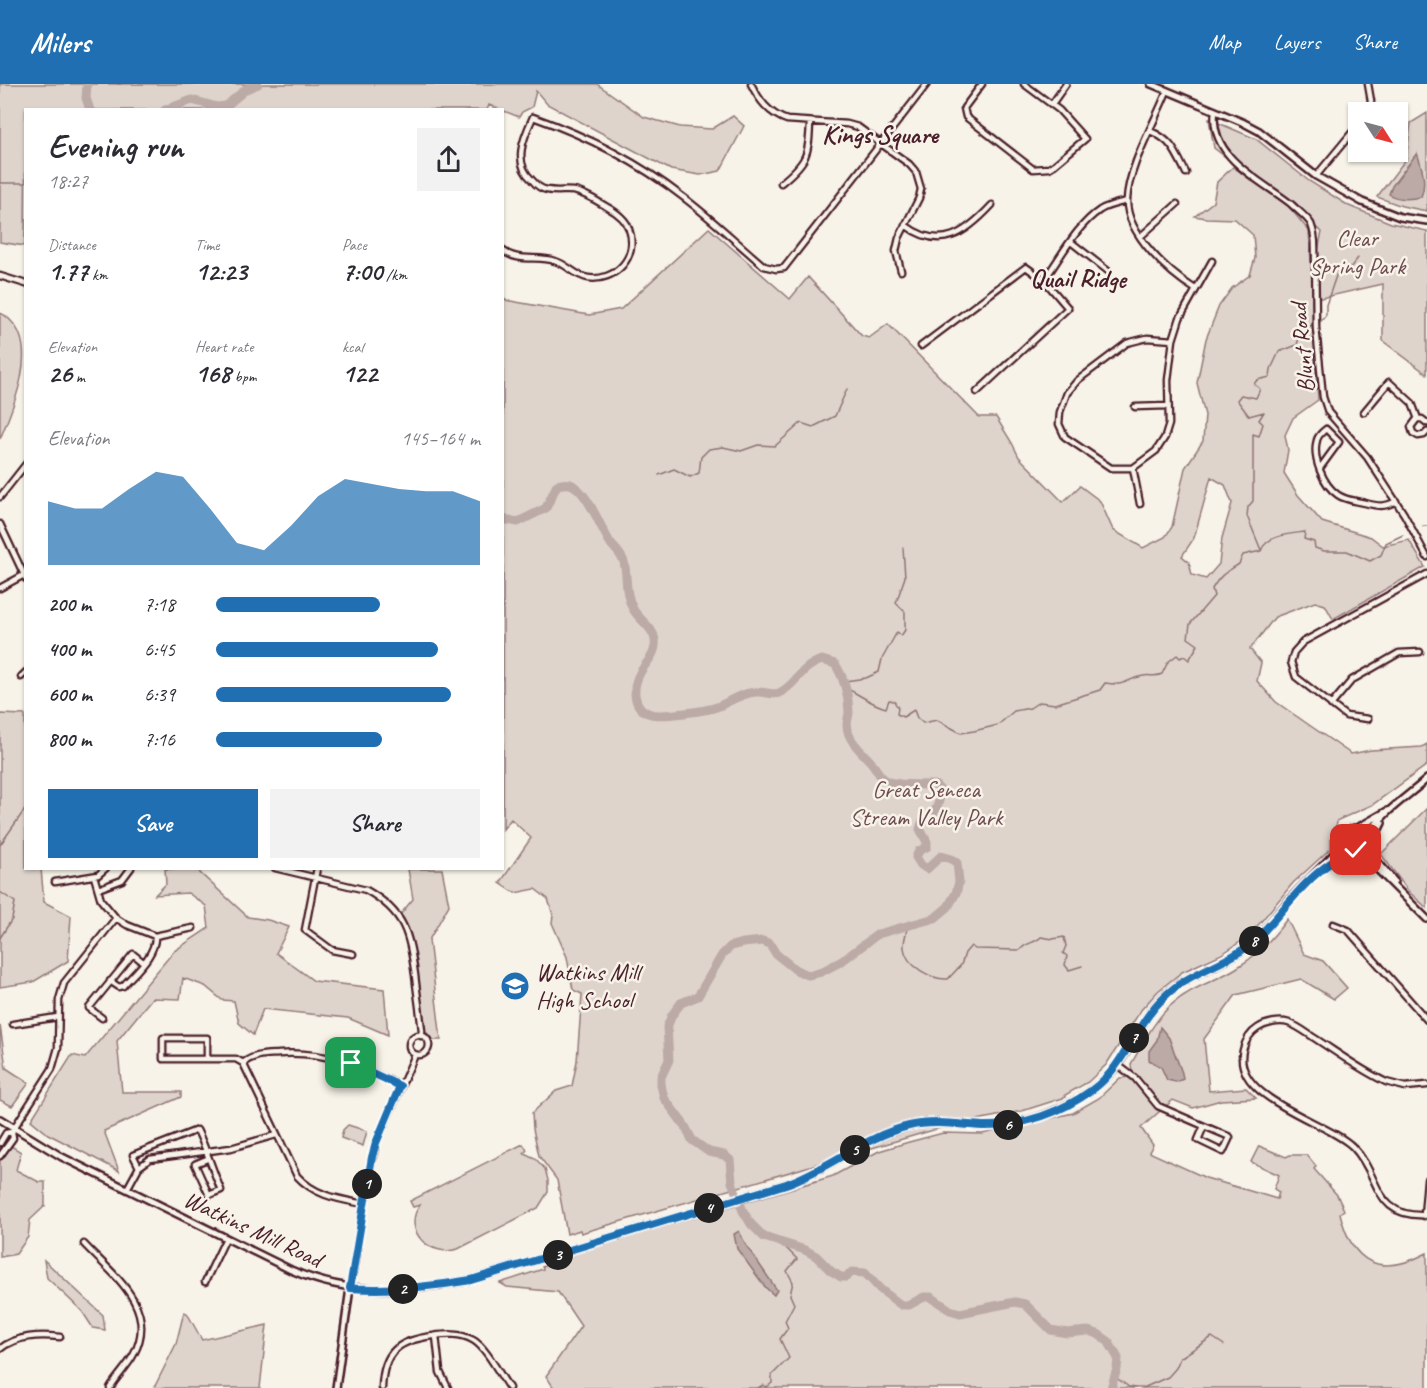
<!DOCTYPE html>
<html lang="en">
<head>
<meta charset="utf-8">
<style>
	:root { --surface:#fff; --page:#f2f2f3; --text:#2b2b33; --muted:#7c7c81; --accent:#1f6fb2 }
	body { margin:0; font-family:Caveat,sans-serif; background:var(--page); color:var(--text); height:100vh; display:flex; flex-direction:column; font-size:22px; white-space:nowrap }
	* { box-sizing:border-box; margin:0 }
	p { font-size:20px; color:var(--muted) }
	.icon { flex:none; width:33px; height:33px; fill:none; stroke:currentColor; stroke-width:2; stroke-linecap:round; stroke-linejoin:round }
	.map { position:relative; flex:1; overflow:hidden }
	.side { position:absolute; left:24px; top:24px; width:480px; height:762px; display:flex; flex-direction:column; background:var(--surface); border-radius:0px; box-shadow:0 2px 4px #0004 }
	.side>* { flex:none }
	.needle { width:39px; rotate:126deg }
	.controls { position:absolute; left:1348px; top:18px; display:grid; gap:12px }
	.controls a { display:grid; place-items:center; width:60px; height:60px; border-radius:0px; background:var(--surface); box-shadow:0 2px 4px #0004; font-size:30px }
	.pin { position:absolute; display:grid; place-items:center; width:51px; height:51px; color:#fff; margin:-26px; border-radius:12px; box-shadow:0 3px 9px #0006 }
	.km { position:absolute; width:30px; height:30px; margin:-15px; border-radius:50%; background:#222; color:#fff; font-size:16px; line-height:30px; text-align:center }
	.round { display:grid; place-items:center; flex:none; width:63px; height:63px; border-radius:0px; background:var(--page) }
	.summary { display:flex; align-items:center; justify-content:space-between; height:102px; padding:0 24px }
	h1 { font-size:33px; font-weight:700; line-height:45px }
	.stats { display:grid; grid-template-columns:repeat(3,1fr); gap:9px; height:102px; padding:6px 24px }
	.stats div { display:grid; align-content:center }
	.stats b { font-size:26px; font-weight:700 }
	.stats small { font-size:16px; font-weight:400 }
	.stats p { font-size:16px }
	.chart { height:168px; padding:12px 24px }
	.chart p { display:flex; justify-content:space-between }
	.chart svg { width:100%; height:108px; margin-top:6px; fill:var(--accent); opacity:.7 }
	.primary-button { display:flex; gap:12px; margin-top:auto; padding:12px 24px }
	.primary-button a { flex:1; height:69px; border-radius:0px; background:var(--accent); color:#fff; font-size:24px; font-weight:700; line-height:69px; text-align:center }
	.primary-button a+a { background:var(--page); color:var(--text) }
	ul { padding:0 24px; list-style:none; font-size:20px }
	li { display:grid; grid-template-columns:96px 72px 1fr; align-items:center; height:45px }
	li i { height:15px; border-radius:8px; background:var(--accent) }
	header { display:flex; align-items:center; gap:36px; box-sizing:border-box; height:84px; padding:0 30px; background:var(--accent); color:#fff }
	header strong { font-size:28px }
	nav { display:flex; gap:33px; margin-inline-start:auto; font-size:21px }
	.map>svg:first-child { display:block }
	.green { fill:#ded4cc; stroke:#947a7c; stroke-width:1.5; fill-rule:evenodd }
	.water { fill:#bcaaa7; stroke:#8e7275; stroke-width:1.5 }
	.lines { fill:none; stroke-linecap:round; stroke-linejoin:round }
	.stream { stroke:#8e7275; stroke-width:1.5 }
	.river { stroke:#bcaaa7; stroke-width:9 }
	.minor-casing { stroke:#4a1f2b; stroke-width:9 }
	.tertiary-casing { stroke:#4a1f2b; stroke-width:10 }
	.minor { stroke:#f7f3e8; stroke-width:4.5 }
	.tertiary { stroke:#f7f3e8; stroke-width:5 }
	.route-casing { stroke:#fff; stroke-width:12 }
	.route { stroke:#1f6fb2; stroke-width:8 }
	.labels { text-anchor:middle; stroke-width:5; stroke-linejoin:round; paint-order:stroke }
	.park-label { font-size:24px; fill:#6f4c53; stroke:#f7f3e8 }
	.street-label { font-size:24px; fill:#4a1f2b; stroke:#f7f3e8 }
	.poi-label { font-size:24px; fill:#4a1f2b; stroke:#f7f3e8; text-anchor:start }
	.neighbourhood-label { font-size:26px; font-weight:bold; fill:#4a1f2b; stroke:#f7f3e8 }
</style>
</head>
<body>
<header>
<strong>Milers</strong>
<nav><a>Map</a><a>Layers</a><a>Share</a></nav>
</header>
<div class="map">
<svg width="1427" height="1304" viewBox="0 0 1427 1304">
	<rect width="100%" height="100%" fill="#f7f3e8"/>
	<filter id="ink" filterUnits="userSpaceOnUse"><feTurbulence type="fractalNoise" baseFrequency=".0167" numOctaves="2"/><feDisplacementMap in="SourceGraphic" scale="12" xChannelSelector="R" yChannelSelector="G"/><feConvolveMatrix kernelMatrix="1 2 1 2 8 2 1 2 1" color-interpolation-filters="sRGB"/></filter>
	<g filter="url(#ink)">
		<path class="green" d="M0,0H597L644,33L680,43L712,45L733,32L744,42L720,87L700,91L671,86L547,20L536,7L532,23L522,28L519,33L489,21L487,26H26L25,162L0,158Z
			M1427,29V127L1402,122L1377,113L1406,75L1411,39Z
			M1209,35L1256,55L1309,97L1349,122L1391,139L1427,147V290L1383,257V200L1312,216L1318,316L1293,334L1285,351L1288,366L1284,389L1298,411L1322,438L1371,453L1383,462L1409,456L1425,483L1333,535L1325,521L1315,518L1275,533L1250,565L1261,579L1257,597L1276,618L1351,670L1371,666L1422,663L1427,660V681L1372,721L1338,736L1331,755V764L1293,799L1259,840L1243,856L1222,870L1182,888L1158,907L1141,926L1106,981L1088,998L1065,1011L1066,1013L1022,1027L947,1042L581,1149L580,1146L567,1150L557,1096L539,1072L533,1045L532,1029L556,1007L572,1002L577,977L582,910L573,906L567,873L552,839L553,831L548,815L535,805L515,809L500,799L531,754L511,735L503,745V213L505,216L589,231L621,225L709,144L790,215L808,193L862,252L869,254L888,240L979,333H996L1012,359L1019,373L1063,418L1080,402L1100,417L1113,446L1143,464L1165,453L1172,443L1185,384L1203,357L1205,331L1197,299L1206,255L1219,222L1232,204L1250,191L1255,174L1253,151L1235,135L1206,134L1195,132L1213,118L1217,98L1233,83L1263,102L1214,64ZM1289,123L1322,148L1312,193L1309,147ZM1211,393L1225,401L1232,419L1222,454L1219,480L1206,495L1192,491L1189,478L1182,472L1194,454Z
			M0,229C6,231 7,233 11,237C39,265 13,324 0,355Z
			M0,630L25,631L26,784L41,785L44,818L71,832L68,877L33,898L0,903Z
			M1427,724V824L1409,808L1381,770Z
			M165,785H199L200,789L248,833L268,836L289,843L276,869L314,897L384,905L388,951L348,934L263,925L253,951L239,939L234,917L222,916L205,902L183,894L180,915L152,914L117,957L122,1008H181V1013L104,1047L119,1087L48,1050L31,1036L72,971L85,974L174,867L209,844L206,822L188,809L155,811L166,800Z
			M408,785H442L449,821L429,856L441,956H434L424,946L412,858L399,832L413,815Z
			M1287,835L1304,870L1323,877L1347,904L1334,915L1301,895L1236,911L1204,955L1209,1007L1246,1004L1256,1014L1221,1016L1193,1024L1173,1016L1165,1023L1162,1021L1132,988L1131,980C1143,960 1153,938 1170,922C1190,903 1215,898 1238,883C1258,871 1273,854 1287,835Z
			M0,941L6,984L29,999L12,1022L0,1016Z
			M1129,993C1140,1004 1148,1017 1160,1027L1141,1044L1153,1061L1149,1068L1206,1094L1277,1115L1279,1108L1274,1105L1279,1091L1251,1078L1259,1062L1286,1073L1290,1071H1307L1316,1082L1314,1085L1337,1111L1344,1126L1340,1129C1352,1180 1380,1194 1427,1169V1304H554L546,1292L581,1242L558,1208L507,1203L500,1199L543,1185L542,1183L570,1172V1170L833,1092L879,1067L909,1058L943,1049L982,1050L1073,1029L1099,1014L1120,994Z
			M348,1041L367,1047L363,1062L341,1054L343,1046Z
			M0,1055L21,1068L16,1086L39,1098H45V1122L30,1136L28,1153L16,1170L0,1173Z
			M523,1060L527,1066L524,1069L535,1074L545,1085L548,1096V1108L538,1124L458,1165C431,1174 401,1147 420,1121L413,1123L410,1117Z
			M44,1176L103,1231L105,1246L93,1244L82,1227L47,1194Z
			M184,1228L187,1229L202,1256L267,1241L260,1304H154L176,1260Z"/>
		<path class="water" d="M1417,69C1422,83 1427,99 1421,113C1411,115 1397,116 1389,110L1392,102Z
			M1160,943L1169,954L1182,989L1183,995L1176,998L1167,996L1161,983L1149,976V967L1157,956Z
			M739,1147L746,1161L777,1206L774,1211L766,1204L737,1165L734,1150Z"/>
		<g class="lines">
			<path class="stream" d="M117,0H121
				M0,99H26
				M659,391L674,385L690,393L699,389L701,373L709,365L723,363L741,367L758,361L775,362L801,339L813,343L835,332L847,305
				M1423,442H1427
				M1261,466L1247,432L1248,423L1253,417V350L1259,352L1263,340L1259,336L1264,328L1249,332L1237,316L1241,311L1256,314L1260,305L1254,300L1257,296L1270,293L1271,285L1279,268L1297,261L1301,246L1321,237L1326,231V221L1339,183L1350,184L1358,174
				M845,597L866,594L879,588L882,575L897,548L901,552L905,546V528L896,519L905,493L903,464
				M846,604C860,611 873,621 886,624L889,616L894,617L898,624L897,630L903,633L914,626L917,634L923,639L937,636L961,649L974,647L998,641L1014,627L1030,624L1039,618L1055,620L1100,606L1105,599C1128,603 1125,595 1143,592C1151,590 1153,594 1162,590L1168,578L1177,571L1180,574L1184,572L1189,576L1198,561L1188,554L1190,540L1214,512L1212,505C1221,490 1225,489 1239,480L1243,471L1261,467C1266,451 1290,450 1305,448L1304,455L1314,458L1315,464L1324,467H1347L1370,477L1381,471L1386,459L1403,451
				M0,761L26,724
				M0,808L15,818L12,835L0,854
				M908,841C907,848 903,857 904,864C906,882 932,896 948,895L961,881L965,869L971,862L975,865L1020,866C1026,858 1034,860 1041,853L1053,855L1064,853L1066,862L1063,869L1067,872L1065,881L1069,886L1082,882
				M1115,1293L1129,1303L1135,1304
				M758,1304L763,1301L767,1303L772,1299V1291L789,1274L780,1255L788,1244L785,1237L794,1220L790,1211L793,1198L787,1187L797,1175L780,1158
				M1143,1304L1168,1293L1176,1284L1180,1274L1212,1253L1224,1261"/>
			<path class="river" d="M87,0L86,14L90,26
				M165,26L192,16L217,23L226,22L246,5L258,0
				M502,435L518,438L546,424L557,401C562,400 569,398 574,402C589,411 601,445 611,460C616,466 621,470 624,478C628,494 624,506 632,523C637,535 653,542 655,556C657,570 646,578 640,589C632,603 632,625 651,630C661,633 709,627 719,622C730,617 744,608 757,608C765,607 771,612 779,609C797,601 799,583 822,576L835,580C845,595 848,610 849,628C849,632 847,637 847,641C847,656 862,668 871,678C877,685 880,695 889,698C905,702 919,700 935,701L941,707C939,721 935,732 922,739L920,745L927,758V763L919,767L916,773L921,781L927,785L941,772L952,775L957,779L959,798L956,809L948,823L935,834L878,850L842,877L821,888L808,891L796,886L776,870L770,860L763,857L743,859L731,862L722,871L698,912L681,919L672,931L667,943L669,976L661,993V1001L664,1014L685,1042L692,1056L709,1068L724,1071L730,1076L732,1098L743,1127L751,1140L764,1153L805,1166L816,1172L831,1187L841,1193H846L852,1188L865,1189L880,1205L901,1221H909L924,1213H931L950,1226L960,1229L1015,1218L1025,1220L1051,1246L1067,1249L1088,1247L1098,1250L1108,1257L1118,1274L1117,1285L1111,1304"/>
			<g class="minor-casing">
				<path id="minor" d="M751,0C759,16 769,30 787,36L847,40L858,43L909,80L916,88L921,105L919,114L899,154L896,167L901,187
					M982,0L964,24L966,33L1033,85L1049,84L1054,81L1085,55L1059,26L1024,0
					M1368,0L1371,17L1369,28
					M1167,7C1155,38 1128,83 1127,116C1126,150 1169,189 1195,205
					M1052,20L1066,0
					M1215,27C1209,74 1261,96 1291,120C1297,126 1307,133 1311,140C1314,148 1315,155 1315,163L1316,244L1323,313L1328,328L1367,373L1404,430L1427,473
					M1150,47C1172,56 1176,69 1186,89
					M1316,92L1359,40
					M781,99C807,78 809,71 810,38
					M905,141C941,168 966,149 992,121
					M1140,153L1177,120
					M1071,158L1108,187
					M502,166C518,179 538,171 555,177C567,180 575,192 588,194C615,198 639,173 629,145C626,135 616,128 607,123C597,117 587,110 574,107C565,106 556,108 547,106C540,105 536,101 532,96C512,78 524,53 533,33C587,52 638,78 683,113C711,134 737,159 764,182L776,185L784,184L927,0
					M0,192L26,200
					M1044,196C1061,173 1076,142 1100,126C1108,121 1118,119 1127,117
					M1173,256L1147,254L1127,259L1078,296L1067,309L1060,328L1059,340L1065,353L1111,384H1133L1156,367L1165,353L1169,340L1168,296L1173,256L1180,234L1212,177
					M921,262L1026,183L1044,196L1068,224L977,308
					M1135,323L1168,322
					M1364,328L1389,298L1412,319L1418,335
					M1427,339L1422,335H1417L1411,343L1413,349L1418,352L1424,351L1427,348
					M1133,384L1140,420
					M1320,384L1339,358L1326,345C1322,348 1318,352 1317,356C1312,374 1323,401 1338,411C1345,416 1356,417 1365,419C1377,422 1385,424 1396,417
					M0,413L26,380
					M0,440L26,495
					M0,504L24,491
					M21,593L26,588
					M1331,621L1352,596L1399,569L1420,568
					M1368,635L1346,632L1296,593L1291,578L1294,568L1303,558L1427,490
					M275,784L366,806C405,828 409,849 415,891C417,909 420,928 422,947L421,952
					M317,784L305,846L332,866L353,870
					M94,792L101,816L116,834L127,841L155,852L193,844
					M55,798L98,791L106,784
					M98,805L122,796L131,784
					M1333,840L1348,846L1427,936
					M110,897L119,903L123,902C135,888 156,871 155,852
					M102,934L89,924L133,870L143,878
					M13,940L58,933
					M409 961a10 10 0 1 1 20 0a10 10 0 1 1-20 0Z
					M207,974V954H163V975H236L243,979L297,1092C315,1112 339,1115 364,1120
					M243,979C255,970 265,971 279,970C323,967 362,981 400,1002
					M1118,981L1135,994L1158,1022L1204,1042L1198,1056L1223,1068L1230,1053L1204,1042
					M1427,1001L1405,1003L1386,998C1362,987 1339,970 1316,955C1308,950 1298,942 1289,939C1279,936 1266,939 1258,944C1250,949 1245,958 1243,966C1231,1015 1327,1037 1353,1063C1382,1093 1372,1134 1427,1131
					M0,1059L6,1049L12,1048
					M0,1072L13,1054L12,1048L14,1044L52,985L58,964L59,916L64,899L116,834
					M139,1083L133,1071L197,1046C207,1066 212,1085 221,1106L209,1111L195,1080L207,1075
					M127,1105L139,1083L150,1075L231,1064L276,1051
					M1424,1132L1427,1096
					M84,1160C112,1190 159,1223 134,1270C128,1282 117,1292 110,1304
					M205,1198L226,1154
					M350,1204L369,1089L376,1059L415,971
					M436,1252L440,1288L448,1304
					M0,1265C17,1251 40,1251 60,1253
					M382,1304C383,1267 399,1256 433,1252C447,1250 460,1249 473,1256C486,1263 500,1291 509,1304"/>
			</g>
			<g class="tertiary-casing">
				<path id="tertiary" d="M1151,0L1242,38L1259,47L1316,92L1362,118L1400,133L1427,137
					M1359,743L1387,727
					M1345 755a11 11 0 1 1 22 0a11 11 0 1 1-22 0Z
					M1367,753C1380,730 1407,713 1427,695
					M1366,759L1372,771L1394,797
					M1358,766L1427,835
					M1376,772L1373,757L1382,739
					M1326,782L1353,766
					M0,1035L62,1073L291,1186C352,1213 407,1207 471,1196L786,1100C829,1085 865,1052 910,1042C935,1036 961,1041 987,1042C1014,1042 1037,1035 1061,1024C1084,1013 1104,1000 1118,980C1134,958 1144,932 1164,912C1186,890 1218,884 1242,866C1262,852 1276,831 1292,813C1309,794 1329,777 1345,757
					M336,1304L350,1204"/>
			</g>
			<use href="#minor" class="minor"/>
			<use href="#tertiary" class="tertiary"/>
		</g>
	</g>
	<g class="lines" filter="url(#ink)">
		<g class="route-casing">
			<path id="route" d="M351,979L400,1002L376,1059L372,1073L350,1204C392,1207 430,1203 471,1196L786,1100C829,1085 865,1052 909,1042C935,1036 961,1041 986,1042C1024,1042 1062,1028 1092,1006C1125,982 1135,941 1164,913C1190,886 1229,881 1256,855C1282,830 1300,799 1332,778C1339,773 1347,767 1356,766"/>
		</g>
		<use href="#route" class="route"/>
	</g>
	<defs>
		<g id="school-disc" transform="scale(1.5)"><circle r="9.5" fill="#1f6fb2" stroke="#f7f3e8"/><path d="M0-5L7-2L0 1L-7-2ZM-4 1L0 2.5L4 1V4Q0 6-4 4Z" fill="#fff"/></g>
	</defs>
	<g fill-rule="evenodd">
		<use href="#school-disc" x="515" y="902"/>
	</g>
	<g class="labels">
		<g class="park-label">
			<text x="1357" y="162">Clear<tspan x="1357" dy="28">Spring Park</tspan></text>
			<text x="926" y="713">Great Seneca<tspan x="926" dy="28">Stream Valley Park</tspan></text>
		</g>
		<g class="street-label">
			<text transform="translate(1302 264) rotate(-95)" y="8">Blunt Road</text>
			<text transform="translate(253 1145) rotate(25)" y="8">Watkins Mill Road</text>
		</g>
		<g class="poi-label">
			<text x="536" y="896">Watkins Mill<tspan x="536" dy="28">High School</tspan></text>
		</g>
		<g class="neighbourhood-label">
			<text x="880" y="59">Kings Square</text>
			<text x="1078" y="203">Quail Ridge</text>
		</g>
	</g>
</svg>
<div class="controls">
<a><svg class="needle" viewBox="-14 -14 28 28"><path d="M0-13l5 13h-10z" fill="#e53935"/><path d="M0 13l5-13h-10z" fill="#7c7c81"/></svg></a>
</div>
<div class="pin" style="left:351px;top:979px;background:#1e9e55"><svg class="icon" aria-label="arrive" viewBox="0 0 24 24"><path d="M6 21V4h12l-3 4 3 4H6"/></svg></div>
<div class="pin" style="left:1356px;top:766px;background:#d93025"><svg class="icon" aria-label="check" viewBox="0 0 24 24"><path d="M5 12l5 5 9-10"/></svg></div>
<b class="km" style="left:367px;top:1100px">1</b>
<b class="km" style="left:403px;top:1205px">2</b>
<b class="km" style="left:558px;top:1171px">3</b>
<b class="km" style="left:709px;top:1124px">4</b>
<b class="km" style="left:855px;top:1066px">5</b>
<b class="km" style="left:1008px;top:1041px">6</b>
<b class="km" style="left:1134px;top:954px">7</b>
<b class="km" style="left:1254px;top:857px">8</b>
<section class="side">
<div class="summary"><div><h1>Evening run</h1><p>18:27</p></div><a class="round"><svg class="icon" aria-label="share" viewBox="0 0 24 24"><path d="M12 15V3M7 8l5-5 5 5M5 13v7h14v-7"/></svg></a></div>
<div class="stats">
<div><p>Distance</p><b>1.77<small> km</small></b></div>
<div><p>Time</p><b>12:23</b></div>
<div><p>Pace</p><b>7:00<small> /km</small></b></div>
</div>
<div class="stats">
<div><p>Elevation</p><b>26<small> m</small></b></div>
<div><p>Heart rate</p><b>168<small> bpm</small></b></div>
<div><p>kcal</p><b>122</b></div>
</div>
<div class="chart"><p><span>Elevation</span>145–164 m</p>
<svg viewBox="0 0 160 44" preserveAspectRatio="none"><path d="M0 44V18L10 21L20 21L30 13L40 6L50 8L60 21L70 35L80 38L90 28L100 16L110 9L120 11L130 13L140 14L150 14L160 18V44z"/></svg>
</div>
<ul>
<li><b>200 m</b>7:18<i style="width:62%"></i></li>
<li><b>400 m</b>6:45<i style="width:84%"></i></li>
<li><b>600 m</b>6:39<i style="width:89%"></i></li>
<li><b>800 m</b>7:16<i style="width:63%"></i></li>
</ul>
<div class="primary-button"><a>Save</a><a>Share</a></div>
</section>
</div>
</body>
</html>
